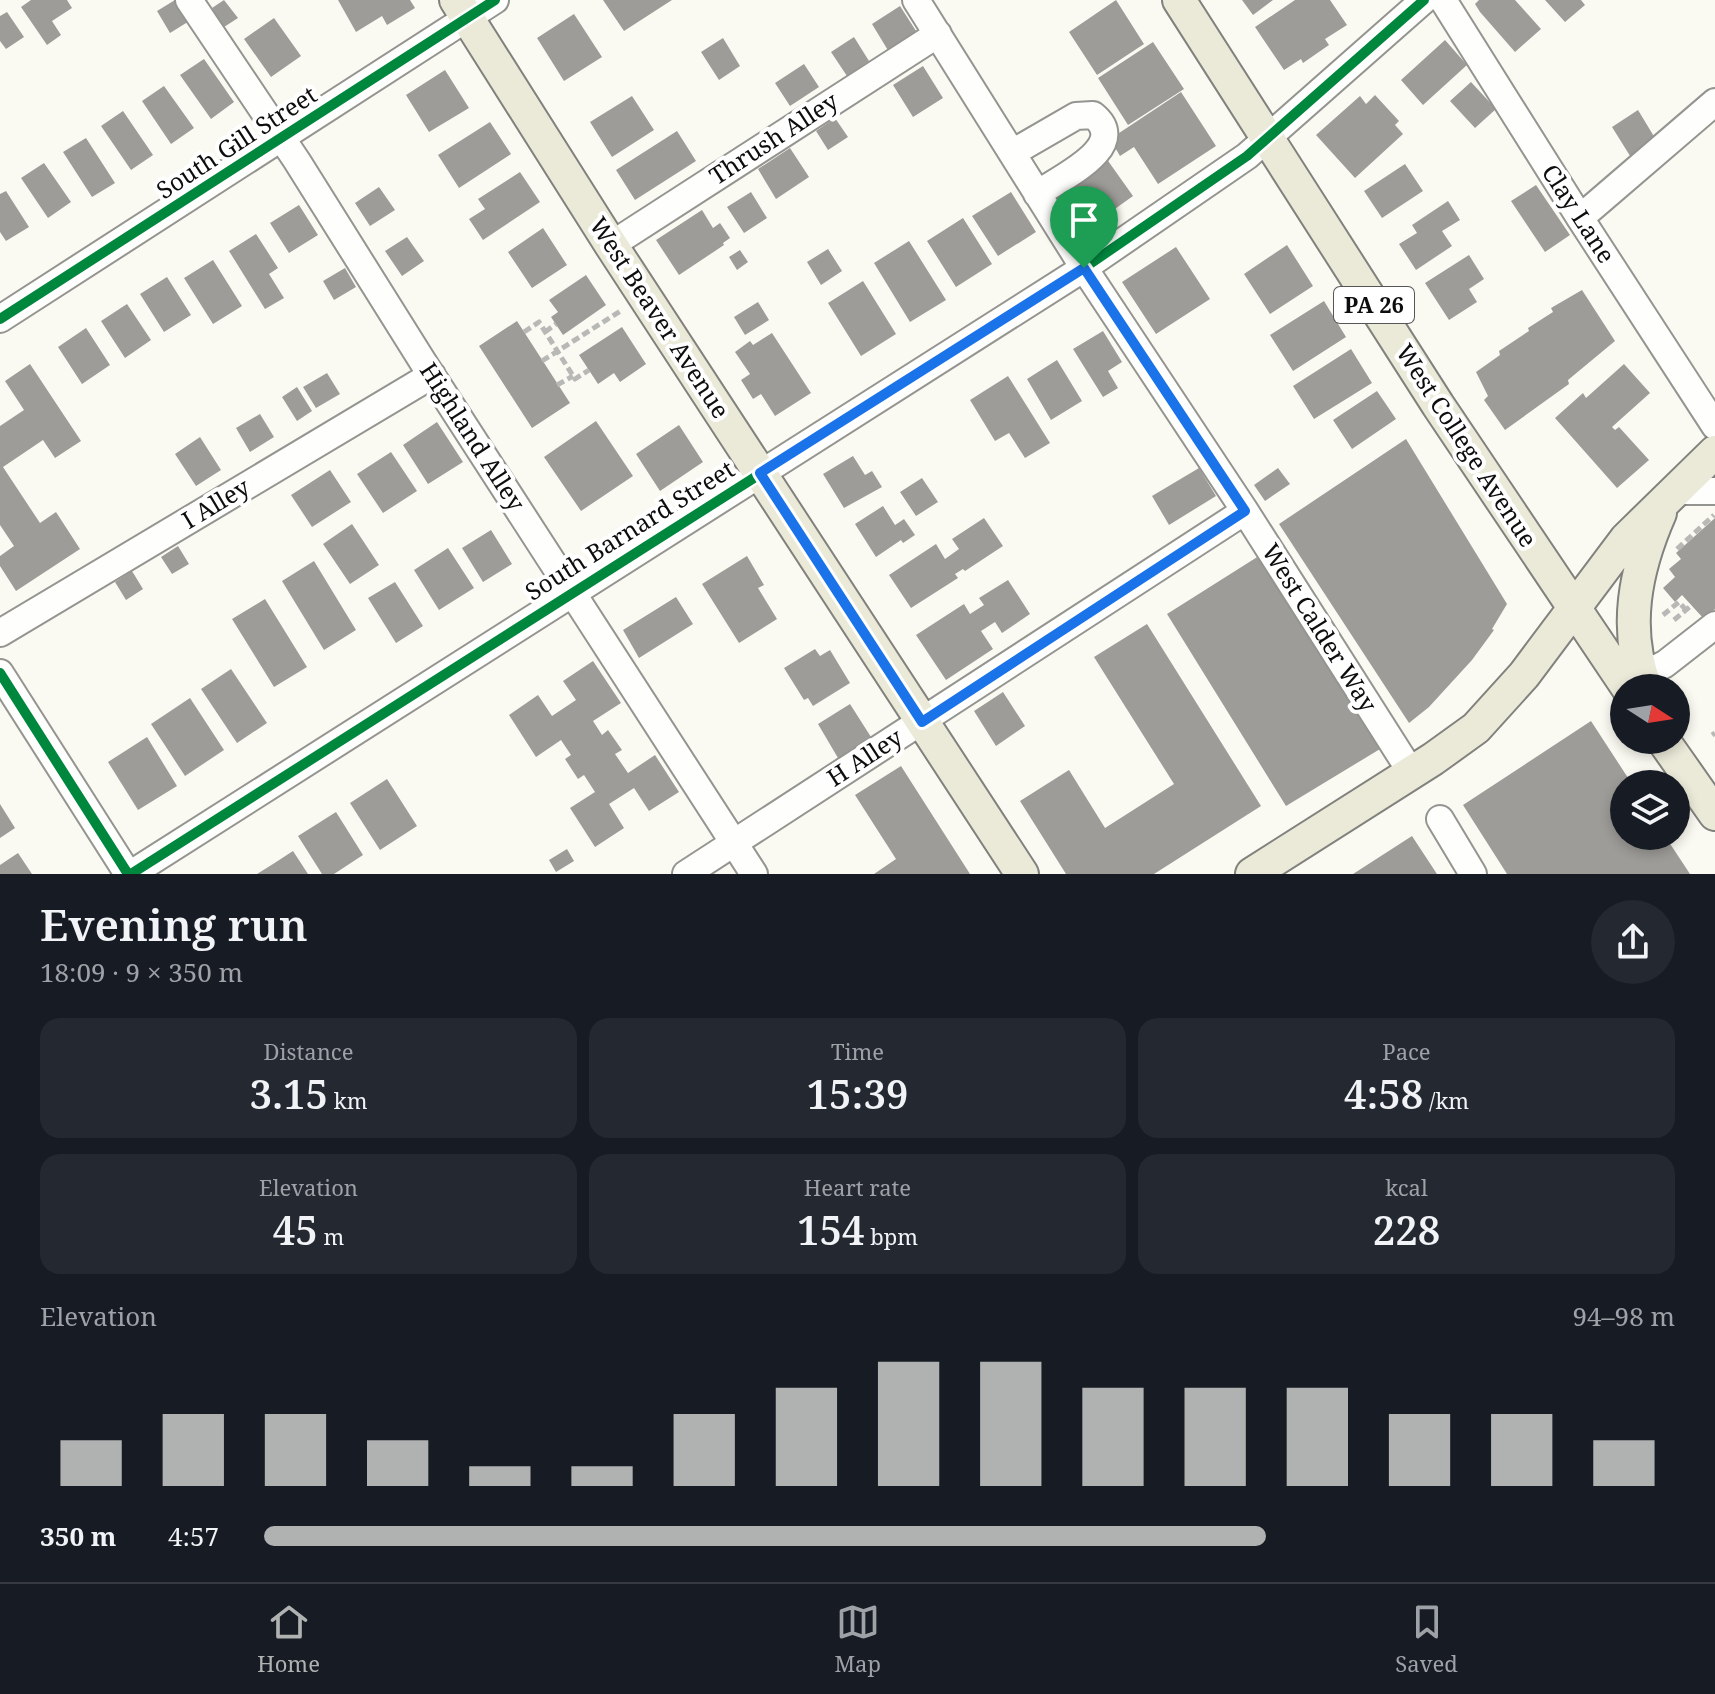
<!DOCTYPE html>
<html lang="en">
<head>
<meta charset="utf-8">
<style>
	:root { --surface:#171b24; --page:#242831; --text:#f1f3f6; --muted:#9ea1a6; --line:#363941; --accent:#b0b1b1 }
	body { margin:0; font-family:"Noto Serif",serif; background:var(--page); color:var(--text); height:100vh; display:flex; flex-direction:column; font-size:30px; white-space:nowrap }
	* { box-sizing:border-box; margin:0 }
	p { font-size:26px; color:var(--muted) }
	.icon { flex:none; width:44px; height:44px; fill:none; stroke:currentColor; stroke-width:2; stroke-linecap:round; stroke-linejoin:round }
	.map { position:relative; height:874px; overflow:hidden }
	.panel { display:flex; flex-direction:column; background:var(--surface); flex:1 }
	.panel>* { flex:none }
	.needle { width:52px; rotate:102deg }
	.tools { position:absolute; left:1610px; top:674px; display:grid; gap:16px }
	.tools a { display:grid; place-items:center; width:80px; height:80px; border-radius:50%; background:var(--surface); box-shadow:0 4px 12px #0003; font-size:40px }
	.pin { position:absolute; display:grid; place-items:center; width:68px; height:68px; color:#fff; margin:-82px -34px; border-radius:50% 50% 50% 0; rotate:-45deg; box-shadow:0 0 8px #0007 }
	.pin .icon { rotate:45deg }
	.round { display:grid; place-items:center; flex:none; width:84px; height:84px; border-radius:42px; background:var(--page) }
	.head { display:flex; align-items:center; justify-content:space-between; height:136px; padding:0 40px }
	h1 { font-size:44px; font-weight:600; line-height:60px }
	.metrics { display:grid; grid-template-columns:repeat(3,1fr); gap:12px; height:136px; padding:8px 40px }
	.metrics div { display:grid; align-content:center; border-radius:20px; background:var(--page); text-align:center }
	.metrics b { font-size:40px; font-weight:600 }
	.metrics small { font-size:22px; font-weight:400 }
	.metrics p { font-size:22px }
	.chart { height:224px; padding:16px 40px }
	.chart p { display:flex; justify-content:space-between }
	.chart svg { width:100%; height:144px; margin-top:8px; stroke:var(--accent); stroke-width:6 }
	ul { padding:0 40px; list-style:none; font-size:26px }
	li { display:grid; grid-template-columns:128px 96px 1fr; align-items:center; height:60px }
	li i { height:20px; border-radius:10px; background:var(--accent) }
	.tab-bar { display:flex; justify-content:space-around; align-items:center; height:112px; border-top:2px solid var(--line); background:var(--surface); font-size:22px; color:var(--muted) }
	.tab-bar a { display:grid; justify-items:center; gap:4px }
	.tab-bar .on { color:var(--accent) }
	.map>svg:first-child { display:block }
	.building { fill:#9e9c98 }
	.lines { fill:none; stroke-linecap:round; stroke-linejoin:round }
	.minor-casing { stroke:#949490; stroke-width:30 }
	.major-casing { stroke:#81817d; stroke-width:36 }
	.path { stroke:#b8b8b6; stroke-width:5; stroke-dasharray:8 4; stroke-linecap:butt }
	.minor { stroke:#fefefd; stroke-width:26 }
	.major { stroke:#ebead9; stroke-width:32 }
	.cycleway-casing { stroke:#fff; stroke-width:15 }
	.cycleway { stroke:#00873e; stroke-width:10 }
	.route-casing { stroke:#fff; stroke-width:16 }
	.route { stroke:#1a73e8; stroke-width:10 }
	.labels { text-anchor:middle; stroke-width:8; stroke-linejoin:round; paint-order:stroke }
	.shield { fill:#fff; stroke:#565656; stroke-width:2 }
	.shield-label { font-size:22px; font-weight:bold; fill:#0d0d0d }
	.street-label { font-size:24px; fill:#0d0d0d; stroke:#fff }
</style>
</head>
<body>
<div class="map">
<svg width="1715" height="874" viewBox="0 0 1715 874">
	<rect width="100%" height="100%" fill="#fbfaf2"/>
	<path class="building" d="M31,0H67L72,8L52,21L61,35L47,45L21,7Z
		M175,0H178L191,20L170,33L157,11Z
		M224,0L238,18L224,27L212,8Z
		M338,0H410L415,8L387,25L382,16L356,32Z
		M603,0H672L624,31Z
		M1116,0L1144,44L1097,75L1069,32Z
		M1242,0H1273L1253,15Z
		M1295,0H1330L1347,25L1325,39L1329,45L1303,63L1301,59L1284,70L1255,27Z
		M1479,0H1515L1541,29L1515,52L1480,12L1475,4Z
		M1545,0H1581L1585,5L1565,22Z
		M900,6L918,34L889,52L872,24Z
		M7,12L24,37L6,49L0,41V16Z
		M574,14L602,57L564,81L537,38Z
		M274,18L301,56L271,77L244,39Z
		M854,37L869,61L847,76L831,52Z
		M723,38L740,66L719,80L701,52Z
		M1445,40L1467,65L1423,105L1401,80Z
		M1153,42L1184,89L1128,125L1098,78Z
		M204,59L234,102L211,119L180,75Z
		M804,64L819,87L790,106L775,83Z
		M923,66L943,98L913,117L893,85Z
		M445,70L469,108L429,132L406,95Z
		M1471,82L1496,109L1475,128L1450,101Z
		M164,86L194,128L171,144L142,101Z
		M1181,92L1216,146L1158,184L1134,147L1120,156L1110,139Z
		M1375,95L1399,121L1395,125L1403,134L1355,178L1316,135L1360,96L1366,104Z
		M632,96L654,130L612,157L590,122Z
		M1638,110L1658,143L1632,159L1612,127Z
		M123,111L153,155L131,170L101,126Z
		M835,118L848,137L828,150L816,131Z
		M490,122L511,154L459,188L438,155Z
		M677,131L696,161L635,200L616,170Z
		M86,138L115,183L92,197L63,152Z
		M790,148L809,177L776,199L758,169Z
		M1106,158L1133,196L1084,231L1057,193Z
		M44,163L71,202L48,218L21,178Z
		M1405,164L1423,191L1382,218L1364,191Z
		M520,172L540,202L483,240L469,219L485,209L478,199Z
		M1536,185L1570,235L1545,252L1511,201Z
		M379,187L395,210L370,226L355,203Z
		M6,191L29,227L6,241L0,232V194Z
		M751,192L767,218L744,233L727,207Z
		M1011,192L1036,232L998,256L972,216Z
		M1448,201L1460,220L1442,231L1452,246L1416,270L1399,244L1417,233L1412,225Z
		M299,205L318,235L289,253L270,223Z
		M702,210L713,228L720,223L730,238L723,243L724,245L679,275L656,240Z
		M963,218L992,264L956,287L927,241Z
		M543,228L567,265L532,288L508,252Z
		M256,234L278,268L269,274L284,298L265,309L229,251Z
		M407,237L424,261L402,276L385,251Z
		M909,241L946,300L910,322L874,263Z
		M1287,245L1313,286L1270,314L1244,274Z
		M1176,247L1210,299L1156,334L1122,282Z
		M828,249L842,271L821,285L807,262Z
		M740,250L748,262L737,270L729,257Z
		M1469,255L1484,279L1469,289L1477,302L1449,320L1425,283Z
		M213,260L242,306L213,324L184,278Z
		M345,268L356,287L334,300L323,281Z
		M586,275L606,305L563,335L551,317L558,312L549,300Z
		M167,277L191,315L164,332L140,294Z
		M863,281L896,334L861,356L828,303Z
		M1582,290L1615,341L1568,380L1569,384L1505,430L1484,400L1488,396L1476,372L1500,355L1499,351L1529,331L1528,328L1553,312L1551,308Z
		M1324,301L1346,337L1293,371L1270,335Z
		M758,302L769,320L745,335L734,317Z
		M127,304L151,340L125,358L101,321Z
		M517,321L570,403L532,428L479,346Z
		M622,327L646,364L620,382L614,373L598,384L579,355Z
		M86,328L110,365L82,384L58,347Z
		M1103,331L1122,362L1108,371L1118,388L1103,397L1073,349Z
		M772,333L811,393L775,416L761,394L753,399L741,380L750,374L735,352L750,341L753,345Z
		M1351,349L1372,383L1314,419L1293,386Z
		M1057,360L1082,401L1051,420L1027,379Z
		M30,364L81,441L55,458L43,440L3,467L40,523L56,512L80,549L16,591L0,566V556L14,546L0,525V426L24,410L5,381Z
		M1624,364L1650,393L1612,427L1615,430L1619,427L1649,460L1617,488L1555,418L1583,393L1586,398Z
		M327,373L340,394L316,408L303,387Z
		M1008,376L1050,443L1025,458L1009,433L995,441L970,400Z
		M297,387L312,411L297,421L282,397Z
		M1377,391L1396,419L1352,449L1333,420Z
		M260,414L274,437L250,452L236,428Z
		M596,421L633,476L581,511L544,457Z
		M437,422L463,462L428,484L403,445Z
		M679,425L703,462L660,491L636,454Z
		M200,437L221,470L196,486L175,454Z
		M1406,439L1507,604L1492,629L1494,630L1472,660L1429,707L1409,723L1279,524Z
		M391,452L417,491L383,513L357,474Z
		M853,456L865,475L872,471L882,487L844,508L823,474Z
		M1199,468L1216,496L1169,525L1152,496Z
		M1278,468L1290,484L1265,501L1254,485Z
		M330,470L351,502L312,527L291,495Z
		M922,478L938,502L916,516L900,492Z
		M883,506L895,525L904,519L915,535L903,543L901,540L876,557L855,524Z
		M984,518L1003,546L965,571L963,569L955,574L958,578L911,608L889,575L936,544L945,559L959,549L952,539Z
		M1715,518V609L1704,619L1682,595L1675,602L1663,588L1675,577L1669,569L1681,559L1676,553Z
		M352,524L379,565L350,584L323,544Z
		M491,530L512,564L483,582L462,548Z
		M178,546L189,564L172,574L161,557Z
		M448,548L474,588L439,610L414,570Z
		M1262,554L1385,746L1286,806L1167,614Z
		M747,556L764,585L758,588L777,619L739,643L702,584Z
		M314,561L356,630L324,650L282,581Z
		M132,571L143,589L126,600L115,582Z
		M1008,580L1030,614L1002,633L995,622L981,631L993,649L946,680L916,635L964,604L970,614L984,605L979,598Z
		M395,582L423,626L396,643L368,598Z
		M676,597L693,624L639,658L623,630Z
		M265,599L307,667L274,687L232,619Z
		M1147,624L1261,806L1154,874H1066L1020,801L1069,770L1105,828L1174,784L1094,657Z
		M815,649L820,656L830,650L850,683L813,706L808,698L804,700L784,668Z
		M593,661L621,703L593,721L602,735L608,730L622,750L615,754L628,773L655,755L679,792L649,811L634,788L609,804L624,828L595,847L570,808L595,792L584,775L578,779L565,759L571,755L561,740L536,757L509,715L538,695L552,716L576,700L563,681Z
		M231,669L267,723L237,743L201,689Z
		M1003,692L1025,726L996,746L974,711Z
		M190,698L224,750L185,776L151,724Z
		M850,704L871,737L838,758L818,724Z
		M1591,721L1632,784H1624V836H1665L1690,874H1507L1463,805Z
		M147,737L177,786L138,810L108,762Z
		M901,766L970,874H874L896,859L855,795Z
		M387,779L417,826L380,850L350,803Z
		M0,804L15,828L0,838Z
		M336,812L363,855L334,874H322L298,836Z
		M1412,836L1437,874H1353Z
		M567,849L574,861L556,872L549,860Z
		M293,851L308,874H257L273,864Z
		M18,853L32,874H0V865Z"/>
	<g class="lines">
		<g class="minor-casing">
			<path id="minor" d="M189,0L297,161L423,362L754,874
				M916,0L1084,268L1245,511L1411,772
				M1443,0L1580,218L1715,426
				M1012,153L1076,116L1093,115C1132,146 1060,178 1037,194
				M1580,218L1715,102
				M611,245L938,34
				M0,319L495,0
				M1673,491H1715
				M0,633L432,375
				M0,673L128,874
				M1641,676L1665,664L1715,625
				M1440,819L1473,874
				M131,874L1084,268L1247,156L1424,0
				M686,874L1245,511"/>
		</g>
		<g class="major-casing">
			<path id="major" d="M456,0L611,245L1022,874
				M1179,0L1438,405L1628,688
				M1646,688C1623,629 1635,570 1660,513
				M1663,740L1715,814
				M1252,874L1433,759L1476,728L1524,675L1626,539L1715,452"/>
		</g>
		<path class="path" d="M524,332L539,322L575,379L589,370
			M545,332L556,324
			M542,361L622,310
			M557,385L573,376
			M1677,549L1714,515
			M1663,615L1679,602L1686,610
			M1674,620L1692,605
			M1712,735L1715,733"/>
		<use href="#minor" class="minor"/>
		<use href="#major" class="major"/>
		<g class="cycleway-casing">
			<path id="cycleway" d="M0,319L495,0
				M0,673L128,874
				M131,874L1084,268L1247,156L1424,0"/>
		</g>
		<use href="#cycleway" class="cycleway"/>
	</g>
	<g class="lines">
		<g class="route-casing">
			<path id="route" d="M1084,268L1245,511L922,722L760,473Z"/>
		</g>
		<use href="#route" class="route"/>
	</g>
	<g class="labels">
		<rect class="shield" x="1334" y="287" width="80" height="36" rx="6"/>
		<g class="shield-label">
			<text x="1374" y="313">PA 26</text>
		</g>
		<g class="street-label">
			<text transform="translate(774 139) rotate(-33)" y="8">Thrush Alley</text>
			<text transform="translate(237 143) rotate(-33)" y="8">South Gill Street</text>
			<text transform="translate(1578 214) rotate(57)" y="8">Clay Lane</text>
			<text transform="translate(659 318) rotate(57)" y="8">West Beaver Avenue</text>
			<text transform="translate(472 437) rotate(57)" y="8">Highland Alley</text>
			<text transform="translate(1466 446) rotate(57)" y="8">West College Avenue</text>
			<text transform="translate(216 504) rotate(-31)" y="8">I Alley</text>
			<text transform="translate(630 531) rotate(-32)" y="8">South Barnard Street</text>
			<text transform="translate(1319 628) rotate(58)" y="8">West Calder Way</text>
			<text transform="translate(865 758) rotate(-33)" y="8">H Alley</text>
		</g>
	</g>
</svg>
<div class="tools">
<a><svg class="needle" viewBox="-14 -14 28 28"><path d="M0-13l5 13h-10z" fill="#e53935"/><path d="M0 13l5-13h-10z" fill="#9ea1a6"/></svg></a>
<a><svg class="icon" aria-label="layers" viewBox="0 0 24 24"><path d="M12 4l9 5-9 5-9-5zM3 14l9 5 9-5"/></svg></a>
</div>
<div class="pin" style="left:1084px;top:268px;background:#1e9e55"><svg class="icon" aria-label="arrive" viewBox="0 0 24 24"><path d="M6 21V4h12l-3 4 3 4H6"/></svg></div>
</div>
<section class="panel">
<div class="head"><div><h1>Evening run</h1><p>18:09 · 9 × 350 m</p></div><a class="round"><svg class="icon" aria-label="share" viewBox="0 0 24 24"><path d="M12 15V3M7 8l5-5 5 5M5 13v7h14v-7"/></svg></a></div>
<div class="metrics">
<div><p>Distance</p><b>3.15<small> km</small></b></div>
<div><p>Time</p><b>15:39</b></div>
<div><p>Pace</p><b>4:58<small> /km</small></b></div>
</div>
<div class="metrics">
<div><p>Elevation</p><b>45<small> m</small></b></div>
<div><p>Heart rate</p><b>154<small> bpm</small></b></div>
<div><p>kcal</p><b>228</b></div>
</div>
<div class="chart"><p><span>Elevation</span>94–98 m</p>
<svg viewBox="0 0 160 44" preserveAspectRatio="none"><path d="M5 44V30M15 44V22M25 44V22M35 44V30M45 44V38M55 44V38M65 44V22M75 44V14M85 44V6M95 44V6M105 44V14M115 44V14M125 44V14M135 44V22M145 44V22M155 44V30"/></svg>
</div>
<ul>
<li><b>350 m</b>4:57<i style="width:71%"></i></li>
</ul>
</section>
<nav class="tab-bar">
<a class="on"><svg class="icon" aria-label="home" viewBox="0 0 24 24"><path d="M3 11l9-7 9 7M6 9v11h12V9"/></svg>Home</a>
<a><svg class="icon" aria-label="map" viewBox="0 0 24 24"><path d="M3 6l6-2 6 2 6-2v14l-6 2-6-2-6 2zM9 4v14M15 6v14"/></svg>Map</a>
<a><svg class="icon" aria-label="saved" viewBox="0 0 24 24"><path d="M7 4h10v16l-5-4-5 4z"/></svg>Saved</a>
</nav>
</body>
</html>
